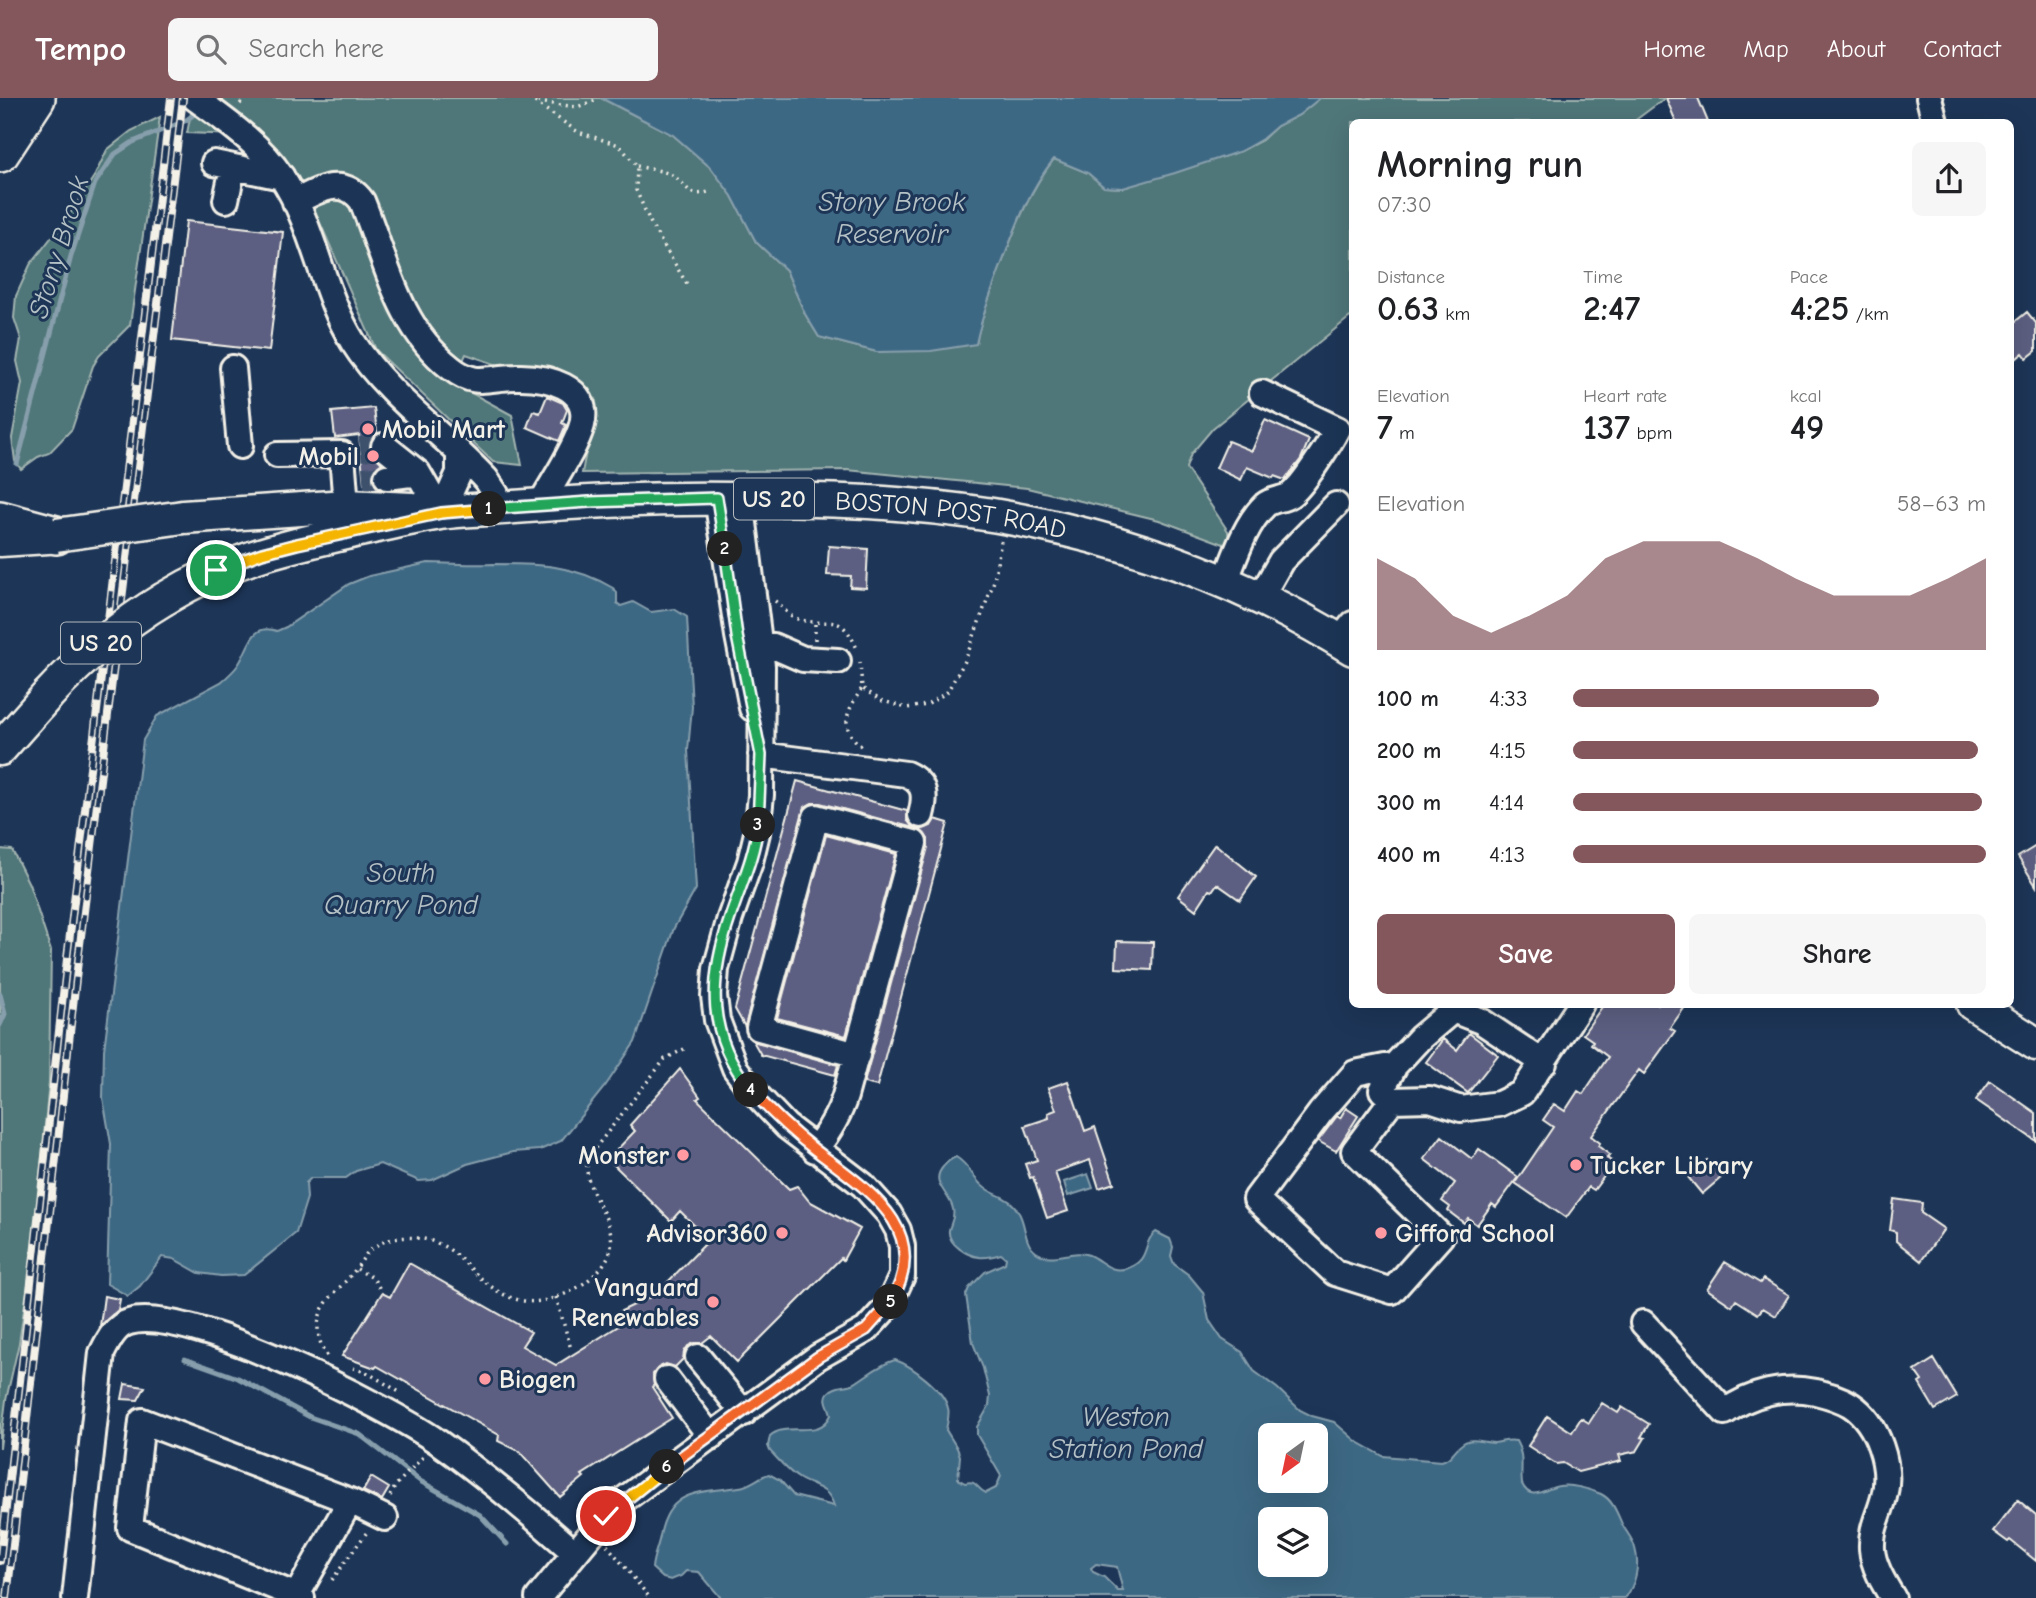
<!DOCTYPE html>
<html lang="en">
<head>
<meta charset="utf-8">
<style>
	:root { --surface:#fff; --page:#f6f6f6; --text:#202124; --muted:#757577; --accent:#84575d }
	body { margin:0; font-family:"Comic Neue",sans-serif; background:var(--page); color:var(--text); height:100vh; display:flex; flex-direction:column; font-size:26px; white-space:nowrap }
	* { box-sizing:border-box; margin:0 }
	p { font-size:23px; color:var(--muted) }
	.icon { flex:none; width:38px; height:38px; fill:none; stroke:currentColor; stroke-width:2; stroke-linecap:round; stroke-linejoin:round }
	.map { position:relative; flex:1; overflow:hidden }
	.panel { position:absolute; left:1349px; top:21px; width:665px; height:889px; display:flex; flex-direction:column; background:var(--surface); border-radius:10px; box-shadow:0 7px 28px #0002 }
	.panel>* { flex:none }
	.needle { width:46px; rotate:213deg }
	.controls { position:absolute; left:1258px; top:1325px; display:grid; gap:14px }
	.controls a { display:grid; place-items:center; width:70px; height:70px; border-radius:10px; background:var(--surface); box-shadow:0 7px 28px #0002; font-size:35px }
	.pin { position:absolute; display:grid; place-items:center; width:60px; height:60px; color:#fff; margin:-30px; border:4px solid #fff; border-radius:50%; box-shadow:0 2px 7px #0007 }
	.km { position:absolute; width:35px; height:35px; margin:-18px; border-radius:50%; background:#222; color:#fff; font-size:19px; line-height:35px; text-align:center }
	.round { display:grid; place-items:center; flex:none; width:74px; height:74px; border-radius:10px; background:var(--page) }
	.summary { display:flex; align-items:center; justify-content:space-between; height:119px; padding:0 28px }
	h1 { font-size:38px; font-weight:600; line-height:52px }
	.figures { display:grid; grid-template-columns:repeat(3,1fr); gap:10px; height:119px; padding:7px 28px }
	.figures div { display:grid; align-content:center }
	.figures b { font-size:35px; font-weight:600 }
	.figures small { font-size:19px; font-weight:400 }
	.figures p { font-size:19px }
	.chart { height:196px; padding:14px 28px }
	.chart p { display:flex; justify-content:space-between }
	.chart svg { width:100%; height:126px; margin-top:7px; fill:var(--accent); opacity:.7 }
	.button { display:flex; gap:14px; margin-top:auto; padding:14px 28px }
	.button a { flex:1; height:80px; border-radius:10px; background:var(--accent); color:#fff; font-size:28px; font-weight:600; line-height:80px; text-align:center }
	.button a+a { background:var(--page); color:var(--text) }
	ul { padding:0 28px; list-style:none; font-size:23px }
	li { display:grid; grid-template-columns:112px 84px 1fr; align-items:center; height:52px }
	li i { height:18px; border-radius:9px; background:var(--accent) }
	header { display:flex; align-items:center; gap:42px; box-sizing:border-box; height:98px; padding:0 35px; background:var(--accent); color:#fff }
	header strong { font-size:33px }
	nav { display:flex; gap:38px; margin-inline-start:auto; font-size:24px }
	.search { width:490px; height:63px; background:var(--page); display:flex; align-items:center; gap:18px; box-sizing:border-box; padding:0 24px; border-radius:10px; color:var(--muted); font-size:26px }
	.map>svg:first-child { display:block }
	.green { fill:#507679; stroke:#a2b4b0; stroke-width:2 }
	.water { fill:#3e6884; stroke:#879fac; stroke-width:2; fill-rule:evenodd }
	.lines { fill:none; stroke-linecap:round; stroke-linejoin:round }
	.stream { stroke:#879fac; stroke-width:5 }
	.building { fill:#5c5e81; stroke:#f4f1e8; stroke-width:2 }
	.minor-tunnel { stroke:#3d516d; stroke-width:24; stroke-dasharray:24 12; stroke-linecap:butt }
	.minor-casing { stroke:#f4f1e8; stroke-width:30 }
	.major-casing { stroke:#f4f1e8; stroke-width:37 }
	.highway-casing { stroke:#f4f1e8; stroke-width:42 }
	.path { stroke:#f4f1e8; stroke-width:3.5; stroke-dasharray:2 5; stroke-linecap:butt }
	.minor { stroke:#1d3557; stroke-width:24 }
	.major { stroke:#1d3557; stroke-width:32 }
	.highway { stroke:#1d3557; stroke-width:37 }
	.rail-casing { stroke:#f4f1e8; stroke-width:8 }
	.rail { stroke:#1d3557; stroke-width:5; stroke-dasharray:16; stroke-linecap:butt }
	.major-bridge-casing { stroke:#f4f1e8; stroke-width:37; stroke-linecap:butt }
	.major-bridge { stroke:#1d3557; stroke-width:32 }
	.split-1-casing { stroke:#fff; stroke-width:14 }
	.split-2-casing { stroke:#fff; stroke-width:14 }
	.split-3-casing { stroke:#fff; stroke-width:14 }
	.split-4-casing { stroke:#fff; stroke-width:14 }
	.split-5-casing { stroke:#fff; stroke-width:14 }
	.split-6-casing { stroke:#fff; stroke-width:14 }
	.split-7-casing { stroke:#fff; stroke-width:14 }
	.split-1 { stroke:#f5b400; stroke-width:9 }
	.split-2 { stroke:#22a559; stroke-width:9 }
	.split-3 { stroke:#22a559; stroke-width:9 }
	.split-4 { stroke:#22a559; stroke-width:9 }
	.split-5 { stroke:#f0652b; stroke-width:9 }
	.split-6 { stroke:#f0652b; stroke-width:9 }
	.split-7 { stroke:#f5b400; stroke-width:9 }
	.poi-dot { fill:#ff9aa2; stroke:#1d3557; stroke-width:2.5 }
	.labels { text-anchor:middle; stroke-width:6; stroke-linejoin:round; paint-order:stroke }
	.shield { fill:#1d3557; stroke:#b4b9bc; stroke-width:2 }
	.shield-label { font-size:24px; font-weight:bold; fill:#f4f1e8 }
	.poi-label { font-size:26px; font-weight:bold; fill:#f4f1e8; stroke:#1d3557; text-anchor:start }
	.street-label { font-size:26px; fill:#f4f1e8; stroke:#1d3557 }
	.water-label { font-size:28px; font-style:italic; fill:#b4c1c5; stroke:#1d3557 }
</style>
</head>
<body>
<header>
<strong>Tempo</strong>
<div class="search"><svg class="icon" aria-label="search" viewBox="0 0 24 24"><circle cx="10" cy="10" r="6"/><path d="M15 15l6 6"/></svg>Search here</div>
<nav><a>Home</a><a>Map</a><a>About</a><a>Contact</a></nav>
</header>
<div class="map">
<svg width="2036" height="1500" viewBox="0 0 2036 1500">
	<rect width="100%" height="100%" fill="#1d3557"/>
	<filter id="ink" filterUnits="userSpaceOnUse"><feTurbulence type="fractalNoise" baseFrequency=".0143" numOctaves="2"/><feDisplacementMap in="SourceGraphic" scale="14" xChannelSelector="R" yChannelSelector="G"/><feConvolveMatrix kernelMatrix="1 2 1 2 8 2 1 2 1" color-interpolation-filters="sRGB"/></filter>
	<g filter="url(#ink)">
		<path class="green" d="M194,0H601L673,37L711,70L732,98L756,144L786,172L805,216L819,239L877,254L976,245C981,219 990,198 999,173C1014,134 1028,94 1054,61L1088,75L1104,89L1123,90L1241,53L1262,42L1277,28L1299,17L1320,0H1665L1633,24H1353V222L1350,219L1213,330L1191,356L1186,370L1228,433L1229,448L1159,422L1027,390L847,372L582,375L596,301L466,256L453,285L512,317L522,367L493,364L376,252L322,129L295,77L261,38L187,35Z
			M160,19L130,227L99,258L93,268L72,331L49,355L38,359L21,371L15,363L12,340L22,285L17,263L21,241L14,220L16,198L30,167L71,114L95,77L107,52L131,33Z
			M0,751L12,752L29,786L51,853L49,983L40,1081L39,1112L19,1245L6,1302L0,1350Z"/>
		<path class="water" d="M601,0H1320L1299,17L1277,28L1262,41L1241,53L1175,75L1123,90L1104,89L1088,75L1054,61C1027,94 1014,134 999,173C990,198 981,220 976,246L931,253L877,254L819,239L805,216L786,172L756,144L732,98L711,70L673,37Z
			M428,465C449,465 471,467 493,466C539,466 572,466 613,490L617,495V505L621,508L633,504L651,514L674,511L687,519L692,609L688,652L696,791L674,830L635,944L606,987L561,1043L540,1052L513,1054L467,1066L432,1082L419,1083L380,1066L356,1073L346,1080H311L306,1085L307,1100L296,1135L244,1177L221,1178L199,1175L174,1161L162,1159L140,1188L128,1198L107,1186L111,1046L103,1000L104,952L143,642L157,618L221,584C227,579 233,574 238,567C250,550 250,524 277,533L286,529L349,486L369,478Z
			M956,1059C970,1067 973,1082 985,1090C998,1099 1011,1099 1019,1115C1026,1127 1024,1146 1036,1154C1053,1166 1072,1150 1089,1157C1103,1163 1110,1176 1128,1170C1151,1162 1142,1143 1156,1134L1170,1141L1173,1149L1171,1158L1174,1166L1189,1177L1203,1194L1209,1222L1222,1241L1242,1254L1254,1273L1277,1290L1300,1312L1312,1318L1334,1324L1356,1343L1383,1358L1441,1363C1452,1361 1453,1352 1462,1346C1472,1338 1483,1345 1494,1345C1503,1344 1508,1341 1516,1343C1525,1358 1520,1370 1522,1386C1531,1405 1545,1390 1559,1388C1571,1386 1590,1391 1601,1396C1613,1402 1617,1415 1622,1426C1626,1434 1633,1441 1635,1450C1640,1467 1636,1488 1624,1500H721L699,1474L686,1473L681,1478L671,1482L663,1480L652,1470C653,1458 658,1449 660,1438C669,1390 700,1395 739,1389C750,1388 758,1379 769,1376L780,1382L794,1398L834,1408C829,1389 814,1389 800,1381C789,1375 779,1362 770,1353L768,1348L770,1338C787,1322 819,1343 831,1317C830,1309 823,1302 828,1295C834,1287 847,1289 855,1285C868,1277 880,1266 895,1262C911,1267 944,1292 948,1310C950,1316 947,1325 946,1332L957,1350L960,1358L958,1381L965,1385C978,1382 975,1390 986,1395L996,1390L1001,1378L977,1337V1329L989,1308L990,1298L983,1270L973,1245L966,1197L969,1190L985,1174L1005,1165L1006,1160L1001,1156C994,1158 986,1160 979,1159C968,1158 947,1146 949,1132C951,1124 955,1120 953,1111C950,1095 929,1085 943,1069C947,1064 950,1061 956,1059ZM1316,1337V1382H1270V1337ZM1316,1421V1466H1270V1421ZM1096,1466L1117,1469L1123,1493H1118L1104,1479L1093,1474L1091,1470Z
			M1088,1076L1093,1090L1068,1098L1064,1084Z"/>
		<g class="lines">
			<path class="stream" d="M17,366L71,158L95,85L115,56L133,44L185,23L200,12
				M0,896L5,916L0,927
				M185,1261L238,1280L310,1319L359,1336L420,1383L480,1417L507,1446"/>
		</g>
		<path class="building" d="M1666,0H1698L1708,24H1676Z
			M186,123L283,134L269,253L172,242Z
			M2027,214L2036,225V253L2027,260L2023,255L2011,265V227Z
			M547,298L563,305L567,312L562,325L566,327L559,343L527,329L533,313L540,315Z
			M374,310L377,335L369,345L370,353L382,365L373,374L374,385L364,386L359,337L335,340L332,314Z
			M1265,322L1309,342L1301,361L1285,382L1274,378L1273,380L1247,369L1241,382L1216,370L1228,343L1252,353Z
			M829,448L868,451L866,490L850,489L851,478L827,477Z
			M797,683L907,713V722L914,730L820,705H812L805,709L745,929L735,911Z
			M935,721L948,725L877,988L864,985L928,749V741L920,732L931,728Z
			M826,737L896,756L846,938L777,920Z
			M1215,746L1256,779L1240,802L1217,786L1212,793L1209,792L1196,812L1178,798Z
			M2036,748V788L2018,759Z
			M1117,843L1153,844L1152,872L1116,870Z
			M1604,906H1687L1670,930L1675,933L1644,976L1639,972L1591,1038L1600,1045L1598,1048L1610,1057L1607,1060L1614,1065L1594,1092L1589,1089L1566,1120L1515,1085L1553,1029L1543,1022L1554,1006L1565,1013L1578,993L1583,996L1608,959L1591,946L1593,943L1583,936Z
			M1469,935L1498,957L1468,995L1426,964L1443,941L1457,952Z
			M753,943L838,967L835,977L761,957Z
			M680,971L700,999L697,1001L789,1091L797,1088L809,1103L860,1131L843,1162L841,1160L737,1264L711,1238L702,1245H695L688,1248L684,1254L683,1261L675,1269L666,1266L658,1270L653,1276L654,1287L652,1289L672,1320L582,1377L584,1379L560,1399L519,1353L498,1343L499,1337L377,1268L375,1270L342,1258L382,1195L390,1199L409,1165L531,1234L522,1248L556,1267L620,1227L613,1217L655,1197L709,1142L680,1113L671,1123L608,1061L635,1033L630,1027Z
			M1068,983L1085,1033L1095,1029L1114,1085L1099,1090L1090,1062L1055,1074L1068,1113L1047,1120L1033,1079L1030,1080L1025,1066L1037,1062L1025,1028L1049,1020L1048,1015L1056,1012L1048,990Z
			M1990,983L2036,1015V1043L1976,1002Z
			M1346,1010L1358,1018L1336,1053L1318,1043L1337,1018L1340,1020Z
			M1442,1038L1472,1061L1479,1051L1518,1079L1496,1109L1492,1106L1477,1127L1468,1120L1464,1125L1448,1113L1450,1109L1442,1103L1455,1085L1424,1061Z
			M1707,1062L1722,1079L1702,1096L1688,1079Z
			M1894,1101L1922,1105L1921,1115L1944,1131L1921,1163L1896,1143V1134L1890,1132Z
			M1725,1164L1760,1185L1763,1181L1789,1197L1776,1218L1763,1210L1758,1216L1736,1202L1732,1208L1707,1191Z
			M104,1198L120,1201L118,1212L100,1228Z
			M1934,1261L1957,1299L1935,1312L1919,1285L1922,1283L1915,1273Z
			M125,1286L145,1289L138,1302L122,1301Z
			M1602,1305L1618,1315L1622,1309L1649,1326L1641,1339L1645,1340L1637,1353L1619,1357L1621,1363L1578,1374L1563,1365L1556,1366L1528,1348L1547,1318L1572,1334L1581,1320L1589,1325Z
			M371,1379L389,1390L382,1402L363,1393Z
			M2018,1402L2036,1417V1463L2010,1442L2008,1444L1993,1433Z"/>
		<g class="lines">
			<path class="minor-tunnel" d="M360,351L384,348
				M363,381L387,379"/>
			<g class="minor-casing">
				<path id="minor" d="M195,0C226,23 259,45 281,78C315,128 321,193 353,244C387,298 443,335 486,381L496,396L500,411
					M1929,0L1935,24
					M214,65L282,79
					M226,102L233,69
					M295,104C318,92 343,77 362,103C386,162 398,229 451,270C476,290 489,279 516,279C545,278 592,288 582,327C576,350 552,385 540,407
					M233,270L240,348
					M384,348L418,375L441,415
					M277,357L342,356L346,408
					M387,379L418,375
					M717,400L738,538L752,610
					M441,415L459,375V354
					M1225,484C1235,459 1245,426 1265,407C1272,401 1282,402 1290,397C1302,389 1330,345 1337,331L1262,295
					M1260,500L1281,463L1336,407
					M1339,543L1353,526
					M761,547L773,548L803,561L838,563
					M761,657L906,676C926,685 926,698 921,717
					M1544,965L1481,923L1453,912L1420,940L1395,967L1382,992L1392,1002L1430,1001L1461,1011L1499,1006L1522,995L1581,906
					M1392,1002L1354,1053L1441,1138L1392,1193L1335,1175L1256,1101L1321,1014L1355,975L1395,967
					M815,1052C828,1035 839,1018 845,998L914,745L816,719L759,930L857,957
					M1643,1225L1725,1314C1751,1295 1784,1287 1816,1294C1828,1297 1840,1300 1851,1307C1878,1325 1892,1369 1884,1399C1879,1419 1871,1429 1872,1451C1873,1468 1884,1486 1893,1500
					M698,1259L744,1315
					M667,1281L711,1339
					M297,1497L350,1403
					M75,1500L102,1255C108,1243 115,1228 129,1224C187,1207 386,1308 438,1344C486,1378 531,1416 575,1455
					M302,1500L130,1430L142,1323L350,1403L385,1420
					M538,1500L606,1418L622,1403L818,1259L866,1232L888,1208L902,1178V1148L898,1132L889,1116L863,1087L786,1028L750,990L735,970L717,922L714,898L716,871L730,820L750,764L757,735L761,697L762,568L741,401"/>
			</g>
			<g class="major-casing">
				<g id="major">
					<path d="M183,419L346,408L412,411"/>
					<path d="M0,442L48,439"/>
					<path id="s1" d="M164,501C230,461 280,450 355,433C383,427 411,420 440,415C464,411 489,412 514,409C588,403 662,400 736,401C845,401 956,405 1062,431C1165,455 1263,495 1353,551"/>
					<path d="M0,651L47,598"/>
					<path d="M1973,906L2036,946"/>
				</g>
			</g>
			<g class="highway-casing">
				<path id="highway" d="M0,6L5,0
					M0,55L36,0
					M0,422L56,437"/>
			</g>
			<path class="path" d="M529,0L578,34L619,47L637,68L636,92L652,128L688,188
				M538,4L577,9L596,2
				M240,6L246,0
				M637,68C648,71 662,72 672,77C688,86 687,102 711,93
				M775,503C783,509 788,518 798,521C830,531 840,510 858,553
				M815,542V523
				M860,564L862,590L880,602L906,610L927,607L947,594L965,563L994,483L1001,443
				M861,648C837,627 848,613 862,590
				M357,1171L373,1180L380,1191
				M556,1199L571,1251
				M327,1258C316,1241 314,1221 327,1204C335,1193 347,1183 355,1172C361,1165 364,1157 371,1151C394,1133 434,1137 455,1156C477,1175 493,1198 524,1203C547,1207 580,1192 596,1175C640,1132 575,1099 589,1058L665,961L686,950
				M353,1270L368,1275L401,1295
				M390,1398L396,1387L423,1359
				M607,1447L650,1500
				M332,1482L367,1434"/>
			<use href="#minor" class="minor"/>
			<use href="#major" class="major"/>
			<use href="#highway" class="highway"/>
			<g class="rail-casing">
				<path id="rail" d="M0,1463L67,861L171,0
					M7,1500L78,863L183,0"/>
			</g>
			<use href="#rail" class="rail"/>
			<g class="major-bridge-casing">
				<path id="major-bridge" d="M56,437L183,419
					M47,598C82,560 119,528 164,501"/>
			</g>
			<use href="#major-bridge" class="major-bridge"/>
		</g>
	</g>
	<g class="lines" filter="url(#ink)">
		<g class="split-1-casing">
			<path id="split-1" d="M216,472L262,455L297,446L441,415L489,411"/>
		</g>
		<g class="split-2-casing">
			<path id="split-2" d="M489,411L589,404L717,400L725,451"/>
		</g>
		<g class="split-3-casing">
			<path id="split-3" d="M725,451L737,538L761,657L758,727"/>
		</g>
		<g class="split-4-casing">
			<path id="split-4" d="M751,992C707,937 708,884 730,820C740,789 754,760 758,727"/>
		</g>
		<g class="split-5-casing">
			<path id="split-5" d="M751,992C770,1013 791,1033 814,1051C864,1090 934,1129 891,1204"/>
		</g>
		<g class="split-6-casing">
			<path id="split-6" d="M667,1369L818,1259L866,1232L891,1204"/>
		</g>
		<g class="split-7-casing">
			<path id="split-7" d="M606,1418L667,1369"/>
		</g>
		<use href="#split-1" class="split-1"/>
		<use href="#split-2" class="split-2"/>
		<use href="#split-3" class="split-3"/>
		<use href="#split-4" class="split-4"/>
		<use href="#split-5" class="split-5"/>
		<use href="#split-6" class="split-6"/>
		<use href="#split-7" class="split-7"/>
	</g>
	<g class="poi-dot">
		<circle cx="368" cy="331" r="7"/>
		<circle cx="373" cy="358" r="7"/>
		<circle cx="683" cy="1057" r="7"/>
		<circle cx="1576" cy="1067" r="7"/>
		<circle cx="782" cy="1135" r="7"/>
		<circle cx="1381" cy="1135" r="7"/>
		<circle cx="713" cy="1204" r="7"/>
		<circle cx="485" cy="1281" r="7"/>
	</g>
	<g class="labels">
		<g class="shield">
			<rect x="734" y="380.5" width="80" height="41" rx="5"/>
			<rect x="61" y="524.5" width="80" height="41" rx="5"/>
		</g>
		<g class="shield-label">
			<text x="774" y="409">US 20</text>
			<text x="101" y="553">US 20</text>
		</g>
		<g class="poi-label">
			<text x="382" y="340">Mobil Mart</text>
			<text x="359" y="367" text-anchor="end">Mobil</text>
			<text x="669" y="1066" text-anchor="end">Monster</text>
			<text x="1590" y="1076">Tucker Library</text>
			<text x="768" y="1144" text-anchor="end">Advisor360</text>
			<text x="1395" y="1144">Gifford School</text>
			<text x="699" y="1198" text-anchor="end">Vanguard<tspan x="699" dy="30">Renewables</tspan></text>
			<text x="499" y="1290">Biogen</text>
		</g>
		<g class="street-label">
			<text dy="9" stroke="none"><textPath href="#s1" startOffset="803">BOSTON POST ROAD</textPath></text>
		</g>
		<g class="water-label">
			<text x="892" y="113">Stony Brook<tspan x="892" dy="32">Reservoir</tspan></text>
			<text transform="translate(58 149) rotate(-73)" y="10">Stony Brook</text>
			<text x="401" y="784">South<tspan x="401" dy="32">Quarry Pond</tspan></text>
			<text x="1126" y="1328">Weston<tspan x="1126" dy="32">Station Pond</tspan></text>
		</g>
	</g>
</svg>
<div class="controls">
<a><svg class="needle" viewBox="-14 -14 28 28"><path d="M0-13l5 13h-10z" fill="#e53935"/><path d="M0 13l5-13h-10z" fill="#757577"/></svg></a>
<a><svg class="icon" aria-label="layers" viewBox="0 0 24 24"><path d="M12 4l9 5-9 5-9-5zM3 14l9 5 9-5"/></svg></a>
</div>
<div class="pin" style="left:216px;top:472px;background:#1e9e55"><svg class="icon" aria-label="arrive" viewBox="0 0 24 24"><path d="M6 21V4h12l-3 4 3 4H6"/></svg></div>
<div class="pin" style="left:606px;top:1418px;background:#d93025"><svg class="icon" aria-label="check" viewBox="0 0 24 24"><path d="M5 12l5 5 9-10"/></svg></div>
<b class="km" style="left:489px;top:411px">1</b>
<b class="km" style="left:725px;top:451px">2</b>
<b class="km" style="left:758px;top:727px">3</b>
<b class="km" style="left:751px;top:992px">4</b>
<b class="km" style="left:891px;top:1204px">5</b>
<b class="km" style="left:667px;top:1369px">6</b>
<section class="panel">
<div class="summary"><div><h1>Morning run</h1><p>07:30</p></div><a class="round"><svg class="icon" aria-label="share" viewBox="0 0 24 24"><path d="M12 15V3M7 8l5-5 5 5M5 13v7h14v-7"/></svg></a></div>
<div class="figures">
<div><p>Distance</p><b>0.63<small> km</small></b></div>
<div><p>Time</p><b>2:47</b></div>
<div><p>Pace</p><b>4:25<small> /km</small></b></div>
</div>
<div class="figures">
<div><p>Elevation</p><b>7<small> m</small></b></div>
<div><p>Heart rate</p><b>137<small> bpm</small></b></div>
<div><p>kcal</p><b>49</b></div>
</div>
<div class="chart"><p><span>Elevation</span>58–63 m</p>
<svg viewBox="0 0 160 44" preserveAspectRatio="none"><path d="M0 44V12L10 19L20 32L30 38L40 32L50 25L60 12L70 6L80 6L90 6L100 12L110 19L120 25L130 25L140 25L150 19L160 12V44z"/></svg>
</div>
<ul>
<li><b>100 m</b>4:33<i style="width:74%"></i></li>
<li><b>200 m</b>4:15<i style="width:98%"></i></li>
<li><b>300 m</b>4:14<i style="width:99%"></i></li>
<li><b>400 m</b>4:13<i style="width:100%"></i></li>
</ul>
<div class="button"><a>Save</a><a>Share</a></div>
</section>
</div>
</body>
</html>
